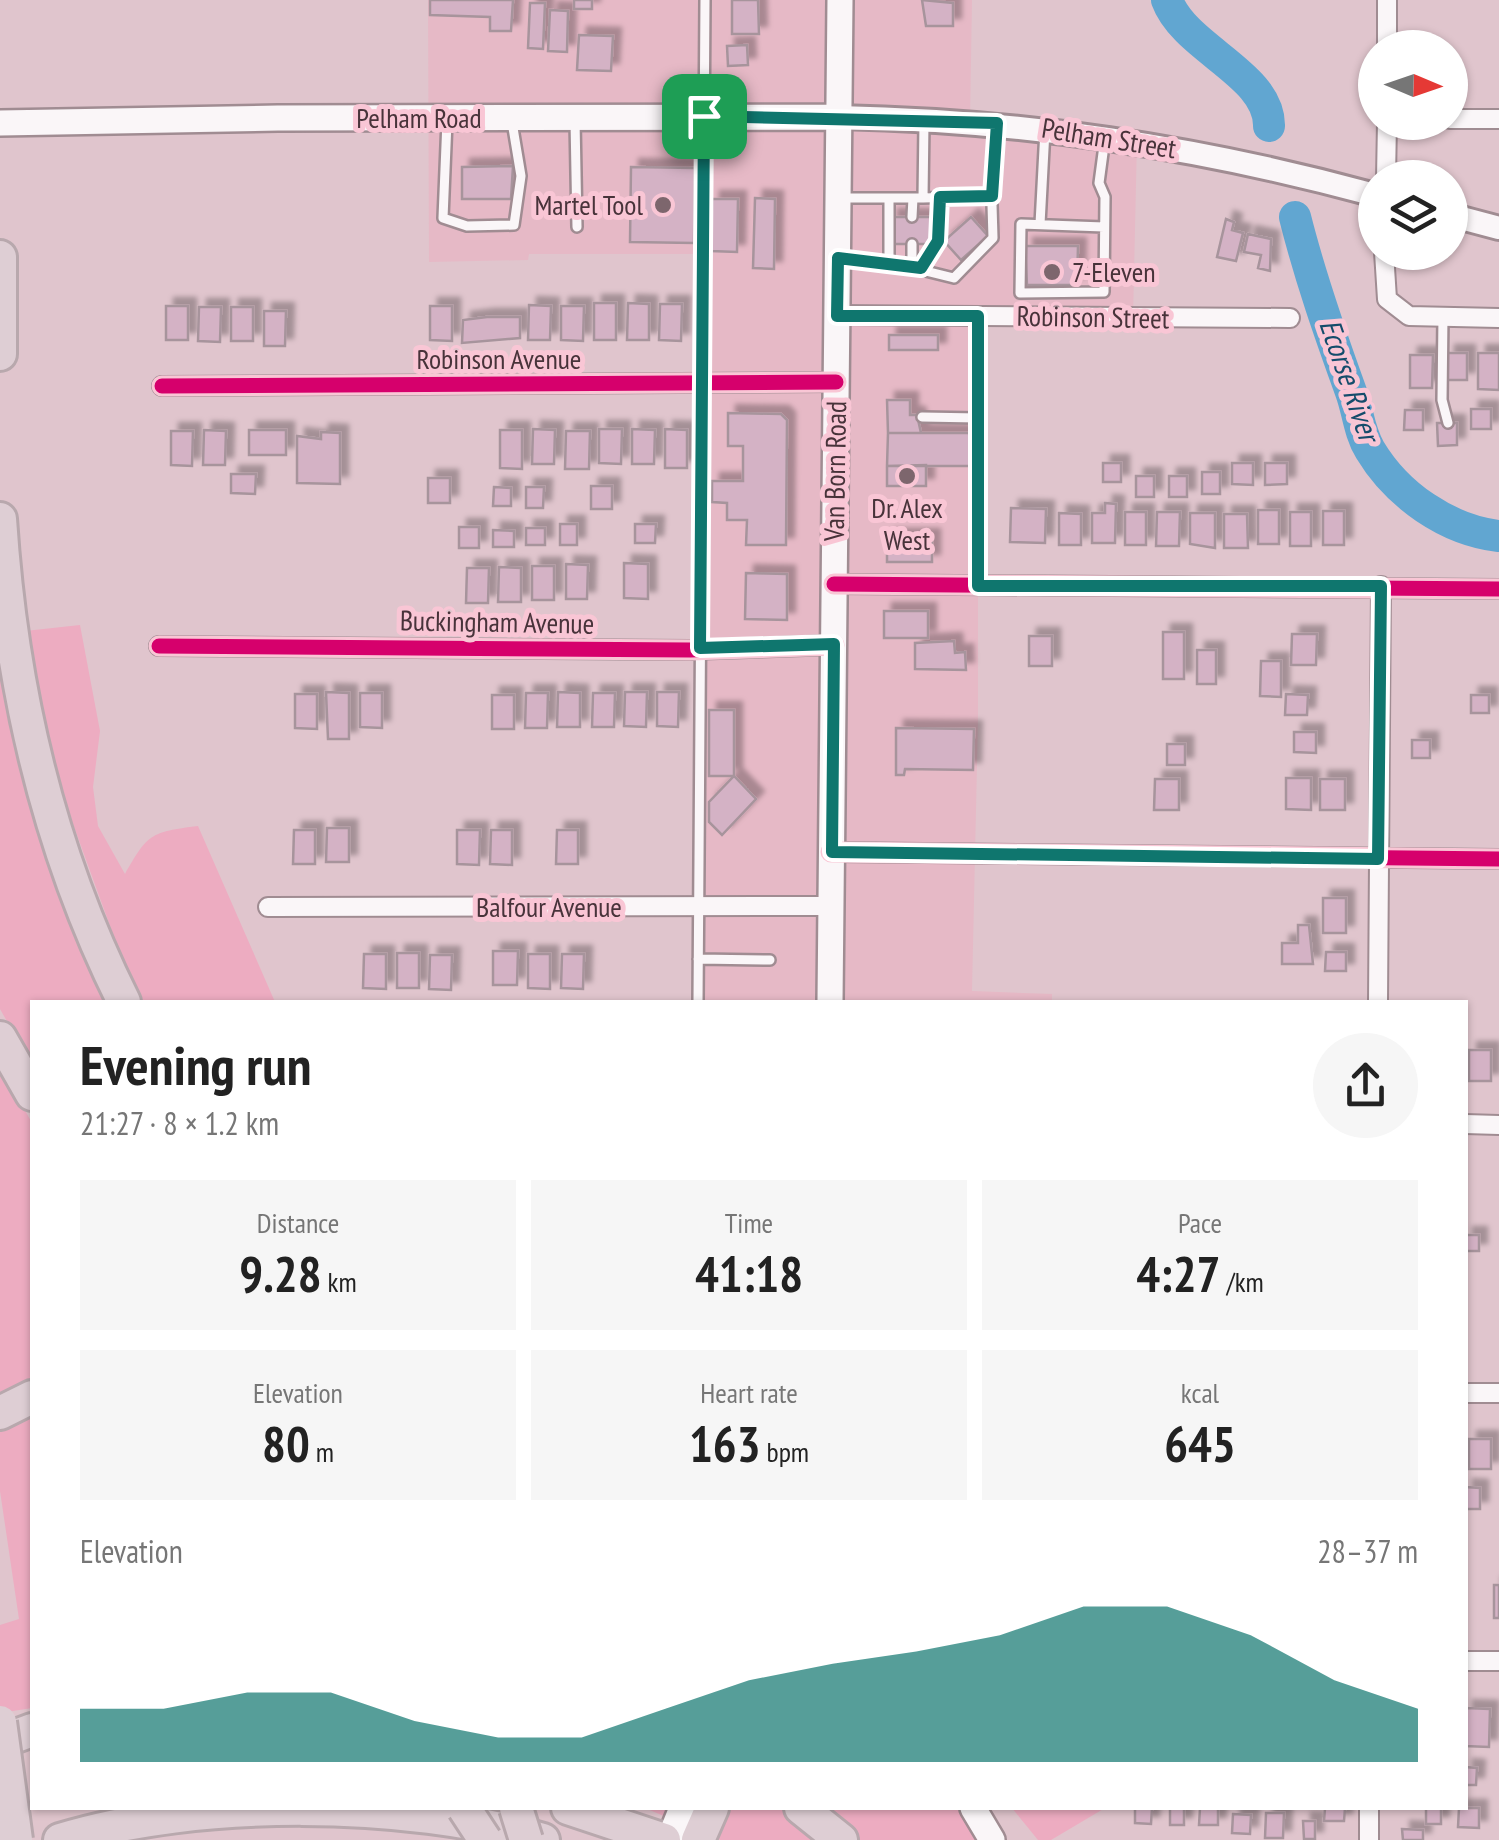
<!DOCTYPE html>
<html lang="en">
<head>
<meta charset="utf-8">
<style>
	:root { --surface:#fff; --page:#f6f6f6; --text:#222; --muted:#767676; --accent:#0f766e }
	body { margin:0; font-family:"PT Sans Narrow",sans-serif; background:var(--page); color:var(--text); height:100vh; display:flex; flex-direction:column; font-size:38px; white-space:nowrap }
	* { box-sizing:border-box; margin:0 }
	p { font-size:32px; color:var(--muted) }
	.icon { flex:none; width:55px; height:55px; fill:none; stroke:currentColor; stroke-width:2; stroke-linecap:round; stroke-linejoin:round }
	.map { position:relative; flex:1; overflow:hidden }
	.panel { position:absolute; left:30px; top:1000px; width:1438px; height:810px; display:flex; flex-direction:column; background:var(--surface); border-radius:0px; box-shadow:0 2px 8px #0004 }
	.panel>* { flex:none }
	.needle { width:65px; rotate:92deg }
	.fabs { position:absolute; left:1358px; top:30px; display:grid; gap:20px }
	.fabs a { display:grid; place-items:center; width:110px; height:110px; border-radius:50%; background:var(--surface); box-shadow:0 2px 8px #0004; font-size:50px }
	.pin { position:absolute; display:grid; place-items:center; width:85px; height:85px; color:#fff; margin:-42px; border-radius:20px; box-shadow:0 5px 15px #0006 }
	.round { display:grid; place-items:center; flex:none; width:105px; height:105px; border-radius:52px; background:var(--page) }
	.headline { display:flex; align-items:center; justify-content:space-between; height:170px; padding:0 50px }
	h1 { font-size:55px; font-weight:700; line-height:75px }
	.stats { display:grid; grid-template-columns:repeat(3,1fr); gap:15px; height:170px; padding:10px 50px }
	.stats div { display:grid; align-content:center; border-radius:0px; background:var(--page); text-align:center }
	.stats b { font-size:50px; font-weight:700 }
	.stats small { font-size:28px; font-weight:400 }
	.stats p { font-size:28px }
	.chart { height:280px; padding:20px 50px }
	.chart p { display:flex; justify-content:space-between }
	.chart svg { width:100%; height:180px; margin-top:10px; fill:var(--accent); opacity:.7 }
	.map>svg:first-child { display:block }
	.built { fill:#e6b9c6 }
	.green { fill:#edacc1 }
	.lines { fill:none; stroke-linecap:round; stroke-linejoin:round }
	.river { stroke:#61a6d1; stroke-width:32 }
	.building { fill:#d4b2c5; stroke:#a7949c; stroke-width:2.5; filter:url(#shadow) }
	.service-casing { stroke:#a08c92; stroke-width:14 }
	.minor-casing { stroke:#a08c92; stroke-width:22 }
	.tertiary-casing { stroke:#a08c92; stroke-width:28 }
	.secondary-casing { stroke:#a08c92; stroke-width:30 }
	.motorway-casing { stroke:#b8a8ad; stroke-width:38 }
	.service { stroke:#faf6f8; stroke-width:9 }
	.minor { stroke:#faf6f8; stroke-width:18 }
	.tertiary { stroke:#faf6f8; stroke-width:22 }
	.secondary { stroke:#faf6f8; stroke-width:25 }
	.motorway { stroke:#deced4; stroke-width:32 }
	.motorway-bridge-casing { stroke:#b8a8ad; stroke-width:38; stroke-linecap:butt }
	.motorway-bridge { stroke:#deced4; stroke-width:32 }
	.cycleway-casing { stroke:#f9c6d5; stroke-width:21 }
	.cycleway { stroke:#d6006c; stroke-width:15 }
	.route-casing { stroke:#fff; stroke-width:20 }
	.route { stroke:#0f766e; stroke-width:12 }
	.poi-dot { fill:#7d666d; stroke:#f9c6d5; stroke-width:4 }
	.labels { text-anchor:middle; stroke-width:10; stroke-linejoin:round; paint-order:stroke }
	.street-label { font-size:28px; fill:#48333a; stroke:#f9c6d5 }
	.poi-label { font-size:28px; fill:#48333a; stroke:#f9c6d5; text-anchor:end }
	.water-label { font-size:30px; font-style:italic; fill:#144c6b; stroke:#f9c6d5 }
</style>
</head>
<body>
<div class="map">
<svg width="1499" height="1840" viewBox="0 0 1499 1840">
	<defs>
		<filter id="shadow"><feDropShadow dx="8" dy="-8" stdDeviation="2.5" flood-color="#0004"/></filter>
	</defs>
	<rect width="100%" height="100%" fill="#e0c5cd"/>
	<path class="built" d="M428,0H972L970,121L1137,140L1133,318L978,316V719L972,991L1052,994V1002H698L704,254H529L528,260L429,262Z"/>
	<path class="green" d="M0,587L18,754L57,888L113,1002H32V1065L0,1009Z
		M80,625L100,731L93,787L98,826L125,874C148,834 150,832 198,826L275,1002H143L122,959L48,755L25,631Z
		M0,1065L32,1123V1708L0,1713V1625L19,1619L0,1491Z
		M645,1808H963L983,1840H720Z
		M1012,1808H1105L1051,1840H1038Z"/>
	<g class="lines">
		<path class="river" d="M1167,0C1185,49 1270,74 1269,126
			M1295,217C1310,277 1330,334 1351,392C1358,411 1359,432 1370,450C1397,495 1447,530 1499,536"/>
	</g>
	<path class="building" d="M430,0H513L511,31H490V17L430,15Z
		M574,0H592V9H574Z
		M732,0H758L759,34H732Z
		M922,0L953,3V26H926Z
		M530,3H545L543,49L528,48Z
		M550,10L568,11L567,52L548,51Z
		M579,35L613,36L611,71L577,70Z
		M747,45L748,65L728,66L727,46Z
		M513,166L511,199H462V167Z
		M631,167L695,168L694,243L630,242Z
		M755,198L775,199L774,269L753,268Z
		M712,199H738L737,252L711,251Z
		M890,217H932L933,244H890Z
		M971,217L988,236L961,260L944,241Z
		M1226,219L1234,222L1232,230L1243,233L1236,261L1217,257Z
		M1248,234L1271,239L1270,271L1258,268L1261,255L1244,252Z
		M1025,246H1078L1077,285H1027Z
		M594,303H616V340H594Z
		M628,303L649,304V340H627Z
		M660,304H682L681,341L659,340Z
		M529,305L551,306L550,340H528Z
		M166,306H188V340H166Z
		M430,306H452V341L430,340Z
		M561,306H584L583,341L561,340Z
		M199,307H221L220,342L198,341Z
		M231,307H253V341H231Z
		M264,311H286L285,346H264Z
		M487,317H520V338L462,343L463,320Z
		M889,335H938V350H889Z
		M1447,353H1467V380H1446Z
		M1478,353H1499V390L1478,389Z
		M1410,355H1433L1432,388H1410Z
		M887,400H910V415H917L921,433H888Z
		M1471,409H1491V429H1471Z
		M1405,410H1423V430H1404Z
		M728,413L781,414L787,420L786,545H746L747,520H727V503L712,502V481H743V446H728Z
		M1437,423H1457V445L1438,446Z
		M533,429L555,430L554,464H532Z
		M599,429H622L621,464L599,463Z
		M632,429L655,430L654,464H632Z
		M665,429L687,430V468H665Z
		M204,430L226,431L225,465H203Z
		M249,430H286V455H249Z
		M500,430H522V469L500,468Z
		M171,431H193L192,466L171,465Z
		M566,431H590L589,469H565Z
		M321,432L340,433V484L297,483V436L321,439Z
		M888,433H969L972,466H887Z
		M1103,463H1121V482H1103Z
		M1232,463H1253V485L1232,484Z
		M1265,463H1287V484L1265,485Z
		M926,465V486H887V466Z
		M1202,472H1220V494H1202Z
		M231,474H256L255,494L231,493Z
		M1136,476H1154V497H1136Z
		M1169,476H1187V497H1169Z
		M428,478H450V503H428Z
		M591,486H612V509H591Z
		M494,487L511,488V506H493Z
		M526,487H544L543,508H526Z
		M1105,503L1116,504L1115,543H1092V513H1105Z
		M1011,508L1046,509L1045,543L1010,542Z
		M1258,510H1279V544H1258Z
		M1323,511H1344V545H1323Z
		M1125,512H1146V545H1125Z
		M1157,512H1180L1179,546H1156Z
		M1290,512H1311V546H1290Z
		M1059,513L1081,514V545H1059Z
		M1190,513H1215V548L1190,544Z
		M1224,514H1247L1248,548H1224Z
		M560,524H577V545H560Z
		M635,524H656L655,543H635Z
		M459,527H479V548H459Z
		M526,528H545V545H526Z
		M493,530L514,531V547H493Z
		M887,537H932V562H887Z
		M624,563L648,564V599L624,598Z
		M566,564L588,565L587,599H566Z
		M532,566H554V600H532Z
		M499,567L521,568V602H498Z
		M467,568H489L488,603H466Z
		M746,573L787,574V620L745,619Z
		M884,611H928V638H884Z
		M1163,632H1184V679H1163Z
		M1292,634H1317L1316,665H1291Z
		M1029,636H1052V666H1029Z
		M954,641L955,653L965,652L966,670L915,669V643Z
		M1197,650H1216V684H1197Z
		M1261,661H1281V697L1260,696Z
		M326,692L349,693V739H328Z
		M558,692L580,693V727H557Z
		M625,692H647L646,727L624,726Z
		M657,692H679L678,727L657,726Z
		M360,693H382V728L360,727Z
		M526,693H548L547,728H525Z
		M593,693H615L614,727H592Z
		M295,694H317V729L295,728Z
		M1286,694L1308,695L1307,715H1285Z
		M492,695H514V729H492Z
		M1471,695H1489V713H1471Z
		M709,710H734V776H709Z
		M896,728L974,729L973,770L905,769L904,775H896Z
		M1294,732H1316V753L1294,752Z
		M1412,740H1430V758H1412Z
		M1167,744H1185V765H1167Z
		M734,776L756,799L722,835L709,822V802Z
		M1286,778H1311V810L1286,809Z
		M1155,779H1179V810H1154Z
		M1320,779H1345V810H1320Z
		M327,828H349V862H326Z
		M294,830H315V864H293Z
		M457,830H480L479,865L457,864Z
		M491,830H512V865L490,864Z
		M557,830H578V864H556Z
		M1323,898H1346V933H1323Z
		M1298,925H1309L1313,964H1282V943H1298Z
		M493,951H518L517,985H493Z
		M1326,952H1346V971H1325Z
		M397,953H419V988H397Z
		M364,954H386V989L363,988Z
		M528,954H550V989L528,988Z
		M562,954H584L583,989L561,988Z
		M430,955H452L451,990L429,989Z
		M1469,1050H1491V1081H1469Z
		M1465,1235H1479V1251H1465Z
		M1469,1439H1491V1469H1469Z
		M1465,1487L1480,1488V1509H1465Z
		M1494,1585H1499V1618H1494Z
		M1465,1708L1490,1709L1489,1747L1465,1746Z
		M1465,1767L1477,1768L1476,1785H1465Z
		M1135,1808H1152L1151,1824L1135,1823Z
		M1170,1808H1184V1825H1170Z
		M1200,1808H1218V1825H1199Z
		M1325,1808H1345L1344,1821H1324Z
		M1426,1808H1441V1824H1426Z
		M1459,1808H1479V1828L1458,1827Z
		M1266,1813H1284L1283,1838H1265Z
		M1233,1814L1251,1815L1250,1834L1232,1833Z
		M1303,1821H1315V1839H1304Z
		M1402,1829L1423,1830V1840H1403Z"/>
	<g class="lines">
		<g class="service-casing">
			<path id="service" d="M575,120L577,227
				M447,121L443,218L467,226L514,225L521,176L512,122
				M840,198H923L924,122
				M889,198V262
				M923,198L992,196
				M912,217L913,198
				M1040,224L1045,130
				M1104,227L1021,224L1020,293L1104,292L1105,197L1099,183L1105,138
				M912,244V266
				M839,258L889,262L954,278
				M921,268L938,241L940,197
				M954,278L993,238L991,172L996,126
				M978,316V584
				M1443,316L1442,400L1448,423
				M922,417L978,418
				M698,959L770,960
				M698,1002L705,0"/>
		</g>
		<g class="minor-casing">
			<path id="minor" d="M1387,48V0
				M1450,119H1499
				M1386,178L1387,122
				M1384,252L1387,299L1409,316L1499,318
				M837,315L1290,318
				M162,386L836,382
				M834,584L1499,589
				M159,646L690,650L834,645
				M831,852L1499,859
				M268,907L831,906
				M1378,1002L1381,586
				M1465,1124L1499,1125
				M1465,1393H1499
				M1465,1661H1499
				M1369,1840V1808"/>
		</g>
		<g class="tertiary-casing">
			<path id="tertiary" d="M839,117C1025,121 1195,146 1375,195
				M1450,215L1499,228"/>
		</g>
		<g class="secondary-casing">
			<path id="secondary" d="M0,123L278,118L839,117
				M830,1002L840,0
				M973,1808L992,1840
				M669,1840L682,1808"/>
		</g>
		<g class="motorway-casing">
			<path id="motorway" d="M0,257V354
				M0,519C11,689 48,850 124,1002
				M0,1038L32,1094
				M0,1413L32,1397
				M0,1742L32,1730
				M568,1808L664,1840
				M801,1808L841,1840
				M60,1840C197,1798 406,1799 543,1840
				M698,1840L712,1808"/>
		</g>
		<use href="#service" class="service"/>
		<use href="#minor" class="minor"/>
		<use href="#tertiary" class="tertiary"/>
		<use href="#secondary" class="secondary"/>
		<use href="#motorway" class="motorway"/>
		<g class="motorway-bridge-casing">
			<path id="motorway-bridge" d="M0,1722L16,1840
				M464,1808L485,1840
				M516,1808L526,1840"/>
		</g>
		<use href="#motorway-bridge" class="motorway-bridge"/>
		<g class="cycleway-casing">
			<path id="cycleway" d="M162,386L836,382
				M834,584L1499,589
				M159,646L690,650L834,645
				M831,852L1499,859"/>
		</g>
		<use href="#cycleway" class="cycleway"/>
	</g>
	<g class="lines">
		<g class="route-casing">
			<path id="route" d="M704,116L997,123L992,196L940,197L938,241L921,268L838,258L837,316H978V586H1381L1378,859L832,852L834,644L700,648Z"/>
		</g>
		<use href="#route" class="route"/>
	</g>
	<g class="poi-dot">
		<circle cx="663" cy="205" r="10"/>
		<circle cx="1052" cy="272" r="10"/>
		<circle cx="907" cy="476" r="10"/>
	</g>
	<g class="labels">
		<g class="street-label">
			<text x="419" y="128">Pelham Road</text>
			<text transform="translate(1109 138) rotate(9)" y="10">Pelham Street</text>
			<text transform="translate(1093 317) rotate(1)" y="10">Robinson Street</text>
			<text x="499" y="369">Robinson Avenue</text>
			<text transform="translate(835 471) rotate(-89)" y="10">Van Born Road</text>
			<text transform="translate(497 622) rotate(1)" y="10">Buckingham Avenue</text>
			<text x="549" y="917">Balfour Avenue</text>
		</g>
		<g class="poi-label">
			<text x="643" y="215">Martel Tool</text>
			<text x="1072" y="282" text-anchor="start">7-Eleven</text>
			<text x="907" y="518" text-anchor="middle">Dr. Alex<tspan x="907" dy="32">West</tspan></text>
		</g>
		<g class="water-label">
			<text transform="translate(1349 380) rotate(71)" y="10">Ecorse River</text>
		</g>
	</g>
</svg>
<div class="fabs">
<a><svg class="needle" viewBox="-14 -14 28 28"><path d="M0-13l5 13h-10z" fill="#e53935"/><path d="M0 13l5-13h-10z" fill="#767676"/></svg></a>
<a><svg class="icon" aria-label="layers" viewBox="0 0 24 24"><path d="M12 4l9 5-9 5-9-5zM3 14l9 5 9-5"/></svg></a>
</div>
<div class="pin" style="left:704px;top:116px;background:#1e9e55"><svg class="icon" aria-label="arrive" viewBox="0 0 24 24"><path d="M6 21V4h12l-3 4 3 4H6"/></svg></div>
<section class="panel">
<div class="headline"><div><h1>Evening run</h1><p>21:27 · 8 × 1.2 km</p></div><a class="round"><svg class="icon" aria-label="share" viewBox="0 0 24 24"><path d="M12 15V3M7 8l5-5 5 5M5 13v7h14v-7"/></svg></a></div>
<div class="stats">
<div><p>Distance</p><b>9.28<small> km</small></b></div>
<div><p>Time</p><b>41:18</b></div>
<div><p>Pace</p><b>4:27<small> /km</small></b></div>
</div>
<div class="stats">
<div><p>Elevation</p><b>80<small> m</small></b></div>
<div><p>Heart rate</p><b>163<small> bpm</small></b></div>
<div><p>kcal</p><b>645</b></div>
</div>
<div class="chart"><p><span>Elevation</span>28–37 m</p>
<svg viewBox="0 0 160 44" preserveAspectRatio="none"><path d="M0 44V31L10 31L20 27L30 27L40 34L50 38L60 38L70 31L80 24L90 20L100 17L110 13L120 6L130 6L140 13L150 24L160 31V44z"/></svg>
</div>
</section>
</div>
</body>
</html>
